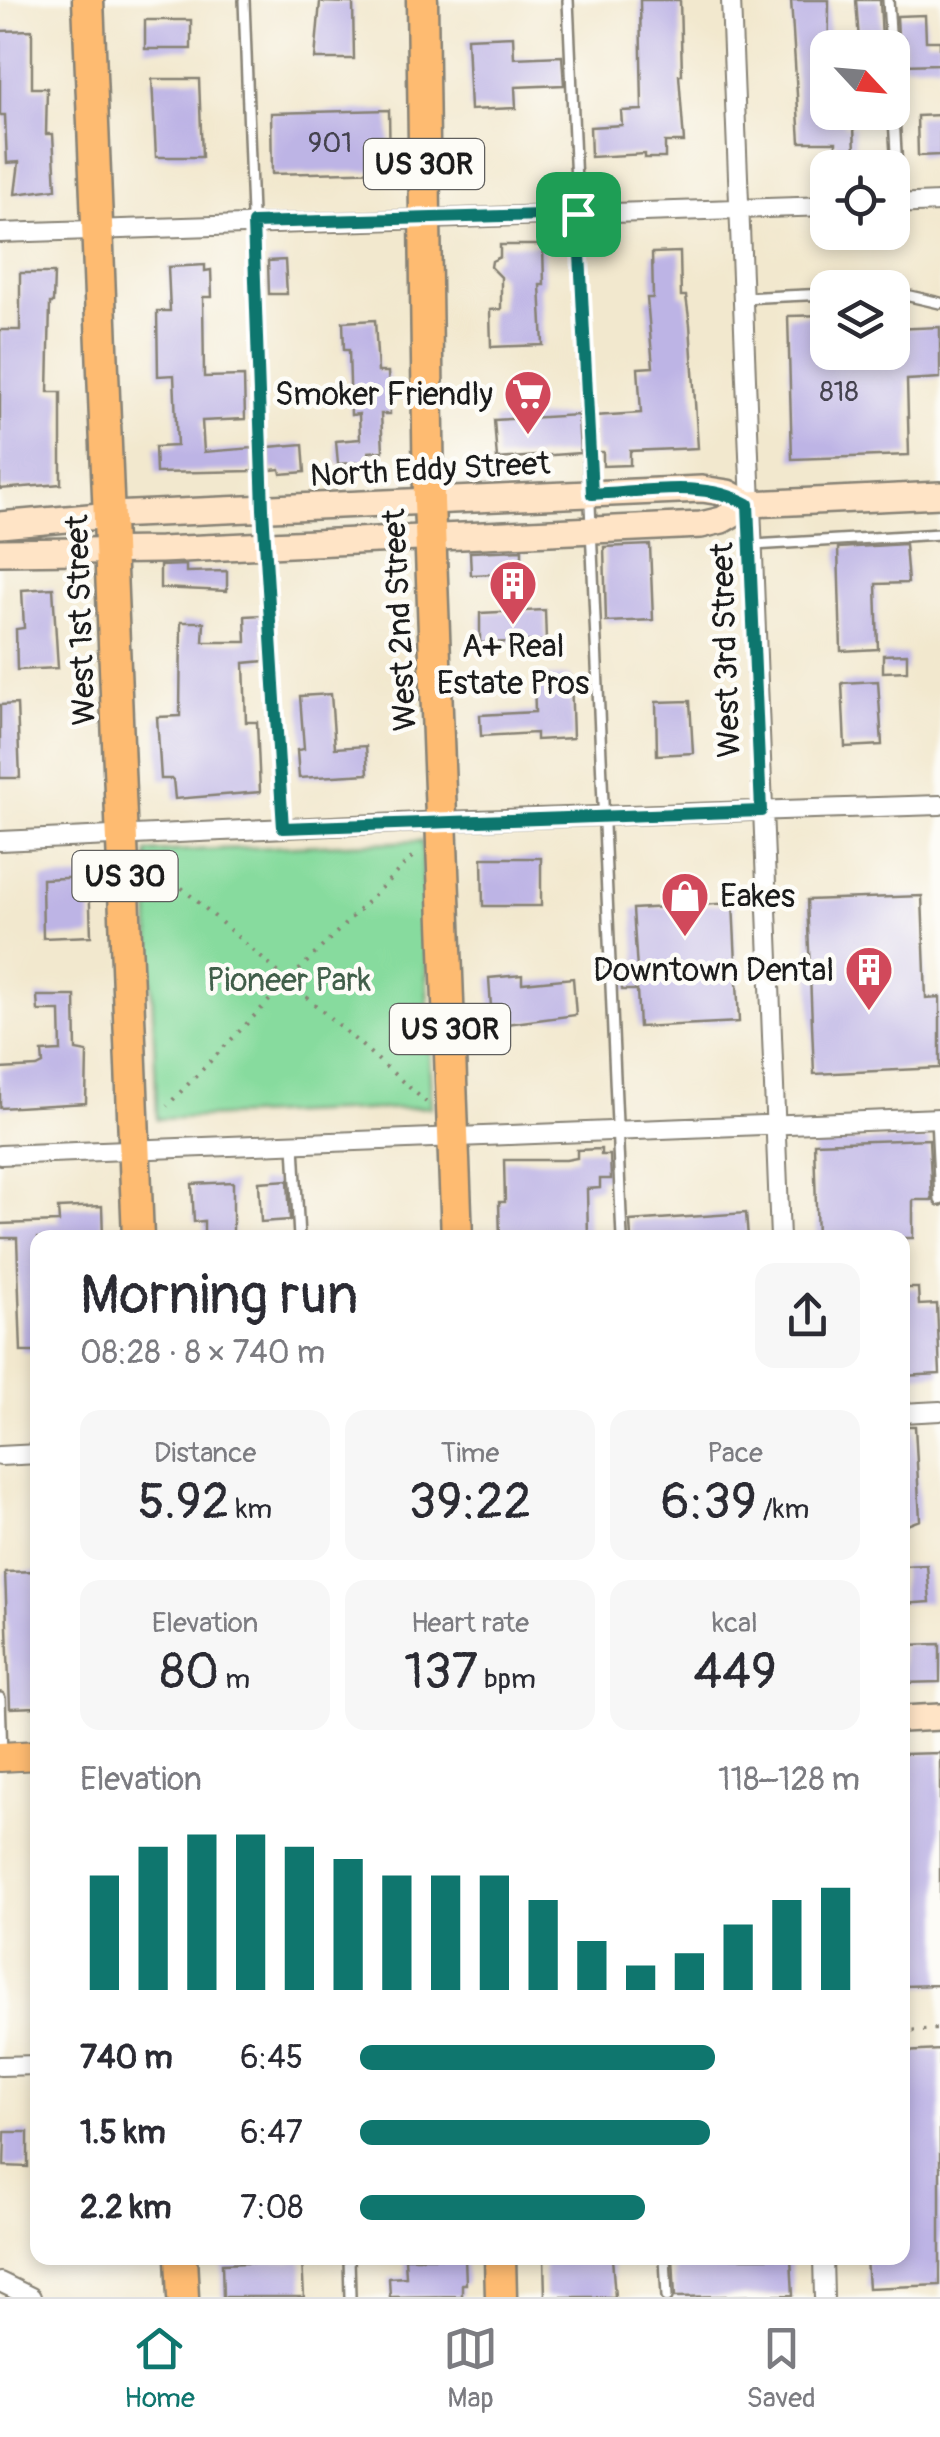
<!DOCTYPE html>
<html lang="en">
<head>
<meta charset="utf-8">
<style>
	:root { --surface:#fff; --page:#f7f7f7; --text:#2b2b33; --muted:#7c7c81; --line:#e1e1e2; --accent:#0f766e }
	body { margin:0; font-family:Pangolin,sans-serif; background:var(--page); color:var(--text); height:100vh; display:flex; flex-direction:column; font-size:38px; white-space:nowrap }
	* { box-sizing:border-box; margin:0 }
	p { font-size:32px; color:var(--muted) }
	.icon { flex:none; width:55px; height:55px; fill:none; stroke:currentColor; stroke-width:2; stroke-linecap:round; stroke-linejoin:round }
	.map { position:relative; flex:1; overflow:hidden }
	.details { position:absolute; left:30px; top:1230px; width:880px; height:1035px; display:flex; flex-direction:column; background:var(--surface); border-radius:20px; box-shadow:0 5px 15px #0003 }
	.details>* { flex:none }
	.needle { width:65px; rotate:116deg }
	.controls { position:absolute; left:810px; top:30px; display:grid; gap:20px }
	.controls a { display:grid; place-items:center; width:100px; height:100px; border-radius:20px; background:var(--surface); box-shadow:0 5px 15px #0003; font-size:50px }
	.pin { position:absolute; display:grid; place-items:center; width:85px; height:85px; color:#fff; margin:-42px; border-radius:20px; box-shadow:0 5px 15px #0006 }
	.round { display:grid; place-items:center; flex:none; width:105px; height:105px; border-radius:20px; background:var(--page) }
	.headline { display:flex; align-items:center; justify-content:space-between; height:170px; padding:0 50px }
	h1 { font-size:55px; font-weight:600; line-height:75px }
	.metrics { display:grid; grid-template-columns:repeat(3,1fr); gap:15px; height:170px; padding:10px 50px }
	.metrics div { display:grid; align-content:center; border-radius:20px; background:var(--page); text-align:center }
	.metrics b { font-size:50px; font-weight:600 }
	.metrics small { font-size:28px; font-weight:400 }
	.metrics p { font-size:28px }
	.chart { height:280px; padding:20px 50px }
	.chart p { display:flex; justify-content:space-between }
	.chart svg { width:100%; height:180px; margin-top:10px; stroke:var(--accent); stroke-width:6 }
	ul { padding:0 50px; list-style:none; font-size:32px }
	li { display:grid; grid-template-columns:160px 120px 1fr; align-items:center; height:75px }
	li i { height:25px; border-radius:12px; background:var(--accent) }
	.tab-bar { display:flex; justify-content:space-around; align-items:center; height:140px; border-top:2px solid var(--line); background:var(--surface); font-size:28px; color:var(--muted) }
	.tab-bar a { display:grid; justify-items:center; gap:5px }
	.tab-bar .current { color:var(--accent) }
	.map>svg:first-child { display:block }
	.green { fill:#87db9e; stroke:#527c5d; stroke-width:2.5 }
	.building { fill:#bdb4e5 }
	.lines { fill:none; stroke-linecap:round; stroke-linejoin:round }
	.service-casing { stroke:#878275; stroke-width:14 }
	.minor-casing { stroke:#878275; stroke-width:22 }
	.secondary-casing { stroke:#878275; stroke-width:30 }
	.primary-casing { stroke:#878275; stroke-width:32 }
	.trunk-casing { stroke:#878275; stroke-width:35 }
	.path { stroke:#878275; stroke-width:4; stroke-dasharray:2.5 8; stroke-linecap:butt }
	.service { stroke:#fff; stroke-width:9 }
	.minor { stroke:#fff; stroke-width:18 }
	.secondary { stroke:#ffe4c6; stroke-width:25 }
	.primary { stroke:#febb71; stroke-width:28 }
	.trunk { stroke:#febb71; stroke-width:30 }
	.route-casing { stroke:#fff; stroke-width:20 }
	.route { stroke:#0f766e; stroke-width:12 }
	.labels { text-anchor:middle; stroke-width:9; stroke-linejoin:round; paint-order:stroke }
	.number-label { font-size:28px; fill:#44424e }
	.shield { fill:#fdfcf7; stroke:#605f5e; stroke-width:2.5 }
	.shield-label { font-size:30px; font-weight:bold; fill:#1c1c1c }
	.poi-label { font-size:32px; fill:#1c1c1c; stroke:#fdfcf7; text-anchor:end }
	.street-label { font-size:32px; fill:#1c1c1c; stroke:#fdfcf7 }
	.park-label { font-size:32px; fill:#415f4a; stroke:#fdfcf7 }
</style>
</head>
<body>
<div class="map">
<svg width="940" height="2297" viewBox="0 0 940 2297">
	<rect width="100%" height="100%" fill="#fdfcf7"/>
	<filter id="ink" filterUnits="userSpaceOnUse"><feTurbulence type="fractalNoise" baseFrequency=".01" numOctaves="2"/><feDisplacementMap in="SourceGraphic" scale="20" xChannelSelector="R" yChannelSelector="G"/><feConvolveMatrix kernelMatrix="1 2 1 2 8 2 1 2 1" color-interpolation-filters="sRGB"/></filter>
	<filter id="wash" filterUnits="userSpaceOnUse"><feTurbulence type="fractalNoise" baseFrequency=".0048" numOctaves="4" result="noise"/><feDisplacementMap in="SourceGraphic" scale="40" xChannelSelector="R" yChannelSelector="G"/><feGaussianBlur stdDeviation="2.25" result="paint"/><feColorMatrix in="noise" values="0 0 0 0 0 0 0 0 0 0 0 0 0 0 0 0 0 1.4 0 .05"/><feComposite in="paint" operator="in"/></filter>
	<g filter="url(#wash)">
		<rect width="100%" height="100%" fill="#f2e8ce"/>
		<path class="green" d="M422,841L431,1107L157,1119L147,852Z"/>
		<g id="blocks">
			<path class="building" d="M640,0H680L682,75H679L684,142H665V158H645V154L591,157L590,127L622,125L621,111L642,110Z
				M791,0H829L828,112H843L844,126H854L855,152H836V142H800Z
				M856,0H880L882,39L859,41Z
				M320,2L353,3L354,59H315Z
				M925,15L926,41H940V64L903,65L904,39L898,37L897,16Z
				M145,20H191V49H145Z
				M32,30V88H47L46,134H53L56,189L15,194L19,162L7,163L5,115H0V31Z
				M513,36L514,58L562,56L564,85L515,87L516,108L470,110L467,38Z
				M152,79H199L202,157H156Z
				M389,110L390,171L272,174L271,113Z
				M940,115V155L918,156L917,116Z
				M500,245H543L544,285H540L543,345L491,347L490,310L501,309V277L491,267L492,261L500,257Z
				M680,252L681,296H686L690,325L698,448L630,451V465L603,466V452H596L594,416L641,413L638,368L653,367L647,298H653L652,253Z
				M285,260L287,294H269L268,261Z
				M205,265V271L211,270L212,297H203L204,377L244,376L245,419L202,421L204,452L253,448V471L156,473L155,447L177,446L174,375L158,376L157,311H170L168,267Z
				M20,273H54L53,303H50L48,392H61V484L0,489V330H20Z
				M828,315V352H892V329L940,327V378L907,380L909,455L792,459L788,316Z
				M375,320L378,372H388L390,414H381L383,451L369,452V462L338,464L336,441L360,439L359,414L351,415L349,350H344L343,322Z
				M578,415L580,453L497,459L494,420Z
				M303,444L305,472L281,474L280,469L270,470L269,447Z
				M905,544L908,583L876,584L878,649L841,651L838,548Z
				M650,545L653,620L606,622L604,547Z
				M522,550V573L471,575L470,552Z
				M186,565V572L227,571V591L160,588V566Z
				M53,588L58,668L17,670L16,629L24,628L22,590Z
				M545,610L546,641L480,643V613Z
				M262,615L264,661L244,663L246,722H257L260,792L175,799L173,779H161L157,717L180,716L181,622H204L203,642H246L245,616Z
				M907,654V671L883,672V655Z
				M571,676L573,738L536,740V733L481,736L480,715L535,712L534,677Z
				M878,681L882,745L845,747L842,683Z
				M331,694L335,748L366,746L368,774L299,778L297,750L304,749L300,696Z
				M690,701L693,753L657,755L656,702Z
				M17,704L20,778H0V705Z
				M482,858H541V906H483Z
				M89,877L91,936L43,938L42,879Z
				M922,896L926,998L940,997V1068L814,1074L807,900Z
				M733,903L739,1022L639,1027L637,990H622L621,971L637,970L633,909Z
				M522,975V983L573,978L576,1015L506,1024V1021L492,1022L489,978Z
				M37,996H75L76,1050L87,1052L86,1103L0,1108V1069L37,1067L43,1064L42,1052L61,1051L60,1011H38Z
				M929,1139L932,1200H913V1238H817L814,1143Z
				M601,1149V1155H610L611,1179H600V1188L587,1189L588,1238H500L499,1202H505L504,1160H566L577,1158V1150Z
				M288,1180L290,1220L261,1222L259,1182Z
				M233,1182V1238H204V1221L194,1222L192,1184Z
				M102,1206L103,1238H38V1352H21L17,1238H0V1224L59,1222L58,1208Z
				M746,1213L748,1238H631L630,1221Z
				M902,1288H918L919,1305L937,1304L940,1374L902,1376Z
				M902,1426H915L920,1520L902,1527Z
				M927,1565L930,1602L902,1604V1566Z
				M37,1571L38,1707L10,1708L5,1572Z
				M940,1644V1682L902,1683V1645Z
				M940,1753V1985L902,1986V1754Z
				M940,2050V2285L868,2288L866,2258H902V2052Z
				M5,2132H28V2167L4,2166Z
				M405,2258H465L466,2284H462V2296L390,2297L389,2278L406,2277Z
				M544,2258H612L615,2297H545Z
				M673,2258H791L793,2295L675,2297Z
				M302,2261L304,2297H223L222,2264Z"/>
		</g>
	</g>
	<g filter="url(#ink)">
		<use href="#blocks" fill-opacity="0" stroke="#878275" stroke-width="2.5"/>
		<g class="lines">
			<g class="service-casing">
				<path id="service" d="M244,0L263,509L283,827
					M568,0L622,1238
					M888,0L891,48
					M892,83L899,204
					M892,292L940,303
					M741,298L828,294
					M753,545L940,534
					M936,1118L940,1200
					M294,1145L299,1238
					M0,1698L2,1754
					M349,2258L350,2297
					M665,2258L667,2297"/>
			</g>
			<g class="minor-casing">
				<path id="minor" d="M731,0L780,1238
					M892,204L940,202
					M0,233L828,206
					M0,841L443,821L940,805
					M0,1155L940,1118
					M902,1413L940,1411
					M0,1456L38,1454
					M0,2066L38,2065
					M823,2258L824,2297
					M0,2282L31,2297"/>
			</g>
			<g class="secondary-casing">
				<path id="secondary" d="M0,525L111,515L702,489L728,493L749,504
					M0,552L161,550L701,525L722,520L749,504L940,495
					M902,1719L940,1717"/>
			</g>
			<g class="primary-casing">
				<path id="primary" d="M0,1757L38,1755"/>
			</g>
			<g class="trunk-casing">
				<path id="trunk" d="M88,0L138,1238
					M422,0L429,501L457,1238
					M181,2258L183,2297
					M500,2258L501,2297"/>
			</g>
			<path class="path" d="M412,857L288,981L426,1102
				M158,867L288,981L167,1106
				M902,2031L940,2029"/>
			<use href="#service" class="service"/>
			<use href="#minor" class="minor"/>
			<use href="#secondary" class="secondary"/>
			<use href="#primary" class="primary"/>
			<use href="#trunk" class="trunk"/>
		</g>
	</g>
	<g class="lines" filter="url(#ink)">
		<g class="route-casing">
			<path id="route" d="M578,214L592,494C644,492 701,479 748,504L761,811L283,828L263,509L253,223Z"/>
		</g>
		<use href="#route" class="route"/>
	</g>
	<defs>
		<g id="supermarket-pin" transform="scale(2.5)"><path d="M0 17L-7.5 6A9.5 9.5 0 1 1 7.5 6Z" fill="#d1495b" stroke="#fdfcf7"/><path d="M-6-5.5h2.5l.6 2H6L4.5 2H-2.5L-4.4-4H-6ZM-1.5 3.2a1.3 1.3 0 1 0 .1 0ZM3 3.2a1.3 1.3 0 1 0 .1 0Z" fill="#fff"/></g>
		<g id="building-pin" transform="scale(2.5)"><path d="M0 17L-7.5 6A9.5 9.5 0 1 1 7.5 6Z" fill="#d1495b" stroke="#fdfcf7"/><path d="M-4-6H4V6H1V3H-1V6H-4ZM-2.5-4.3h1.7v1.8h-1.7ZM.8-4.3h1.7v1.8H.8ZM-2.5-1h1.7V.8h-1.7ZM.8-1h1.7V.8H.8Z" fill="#fff"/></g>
		<g id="shop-pin" transform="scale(2.5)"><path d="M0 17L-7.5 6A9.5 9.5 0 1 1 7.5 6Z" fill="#d1495b" stroke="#fdfcf7"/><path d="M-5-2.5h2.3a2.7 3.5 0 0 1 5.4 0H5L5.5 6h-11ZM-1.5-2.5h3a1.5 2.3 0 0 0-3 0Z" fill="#fff"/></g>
	</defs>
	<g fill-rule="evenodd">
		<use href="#supermarket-pin" x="528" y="394"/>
		<use href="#building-pin" x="513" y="584"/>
		<use href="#shop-pin" x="685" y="896"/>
		<use href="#building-pin" x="869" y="970"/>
	</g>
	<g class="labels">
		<g class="number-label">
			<text x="330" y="152">901</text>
			<text x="839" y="401">818</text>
		</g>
		<g class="shield">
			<rect x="364" y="139" width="120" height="50" rx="8"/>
			<rect x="72.5" y="851" width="105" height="50" rx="8"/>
			<rect x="390" y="1004" width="120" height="50" rx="8"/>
		</g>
		<g class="shield-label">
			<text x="424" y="174">US 30R</text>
			<text x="125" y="886">US 30</text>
			<text x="450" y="1039">US 30R</text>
		</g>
		<g class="poi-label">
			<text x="493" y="405">Smoker Friendly</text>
			<text x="513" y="657" text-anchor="middle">A+ Real<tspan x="513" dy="37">Estate Pros</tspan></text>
			<text x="720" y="907" text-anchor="start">Eakes</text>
			<text x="834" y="981">Downtown Dental</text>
		</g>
		<g class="street-label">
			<text transform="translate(430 469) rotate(-3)" y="11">North Eddy Street</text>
			<text transform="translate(80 620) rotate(-92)" y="11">West 1st Street</text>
			<text transform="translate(399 620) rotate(-93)" y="11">West 2nd Street</text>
			<text transform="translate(725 650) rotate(-92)" y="11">West 3rd Street</text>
		</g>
		<g class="park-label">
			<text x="289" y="991">Pioneer Park</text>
		</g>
	</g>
</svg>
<div class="controls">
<a><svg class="needle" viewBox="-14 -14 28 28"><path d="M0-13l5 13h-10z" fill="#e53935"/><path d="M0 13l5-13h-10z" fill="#7c7c81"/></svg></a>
<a><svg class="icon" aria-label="locate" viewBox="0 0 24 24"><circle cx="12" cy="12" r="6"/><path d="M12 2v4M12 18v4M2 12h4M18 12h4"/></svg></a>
<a><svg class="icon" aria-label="layers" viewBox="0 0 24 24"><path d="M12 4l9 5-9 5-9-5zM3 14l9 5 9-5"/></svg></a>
</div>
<div class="pin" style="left:578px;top:214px;background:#1e9e55"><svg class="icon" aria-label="arrive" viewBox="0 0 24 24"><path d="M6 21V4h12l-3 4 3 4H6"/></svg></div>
<section class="details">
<div class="headline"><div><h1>Morning run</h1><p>08:28 · 8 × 740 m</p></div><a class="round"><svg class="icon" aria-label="share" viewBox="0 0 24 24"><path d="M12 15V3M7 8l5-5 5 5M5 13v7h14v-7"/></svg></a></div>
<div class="metrics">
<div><p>Distance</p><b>5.92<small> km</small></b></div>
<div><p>Time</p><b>39:22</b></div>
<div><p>Pace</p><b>6:39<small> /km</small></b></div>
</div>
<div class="metrics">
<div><p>Elevation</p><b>80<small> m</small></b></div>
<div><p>Heart rate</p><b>137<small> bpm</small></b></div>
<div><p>kcal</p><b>449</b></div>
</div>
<div class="chart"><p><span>Elevation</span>118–128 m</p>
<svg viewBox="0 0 160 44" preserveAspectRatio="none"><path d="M5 44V16M15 44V9M25 44V6M35 44V6M45 44V9M55 44V12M65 44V16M75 44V16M85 44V16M95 44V22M105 44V32M115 44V38M125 44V35M135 44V28M145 44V22M155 44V19"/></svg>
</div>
<ul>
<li><b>740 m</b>6:45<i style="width:71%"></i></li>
<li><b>1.5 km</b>6:47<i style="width:70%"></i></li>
<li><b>2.2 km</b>7:08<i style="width:57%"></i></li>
</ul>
</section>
</div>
<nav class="tab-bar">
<a class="current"><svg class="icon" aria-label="home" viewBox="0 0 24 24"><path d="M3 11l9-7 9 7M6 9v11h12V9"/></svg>Home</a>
<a><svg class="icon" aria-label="map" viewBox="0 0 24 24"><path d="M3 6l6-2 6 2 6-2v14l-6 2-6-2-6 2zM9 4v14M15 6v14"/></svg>Map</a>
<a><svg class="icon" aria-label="saved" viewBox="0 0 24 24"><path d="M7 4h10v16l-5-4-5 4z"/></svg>Saved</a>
</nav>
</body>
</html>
